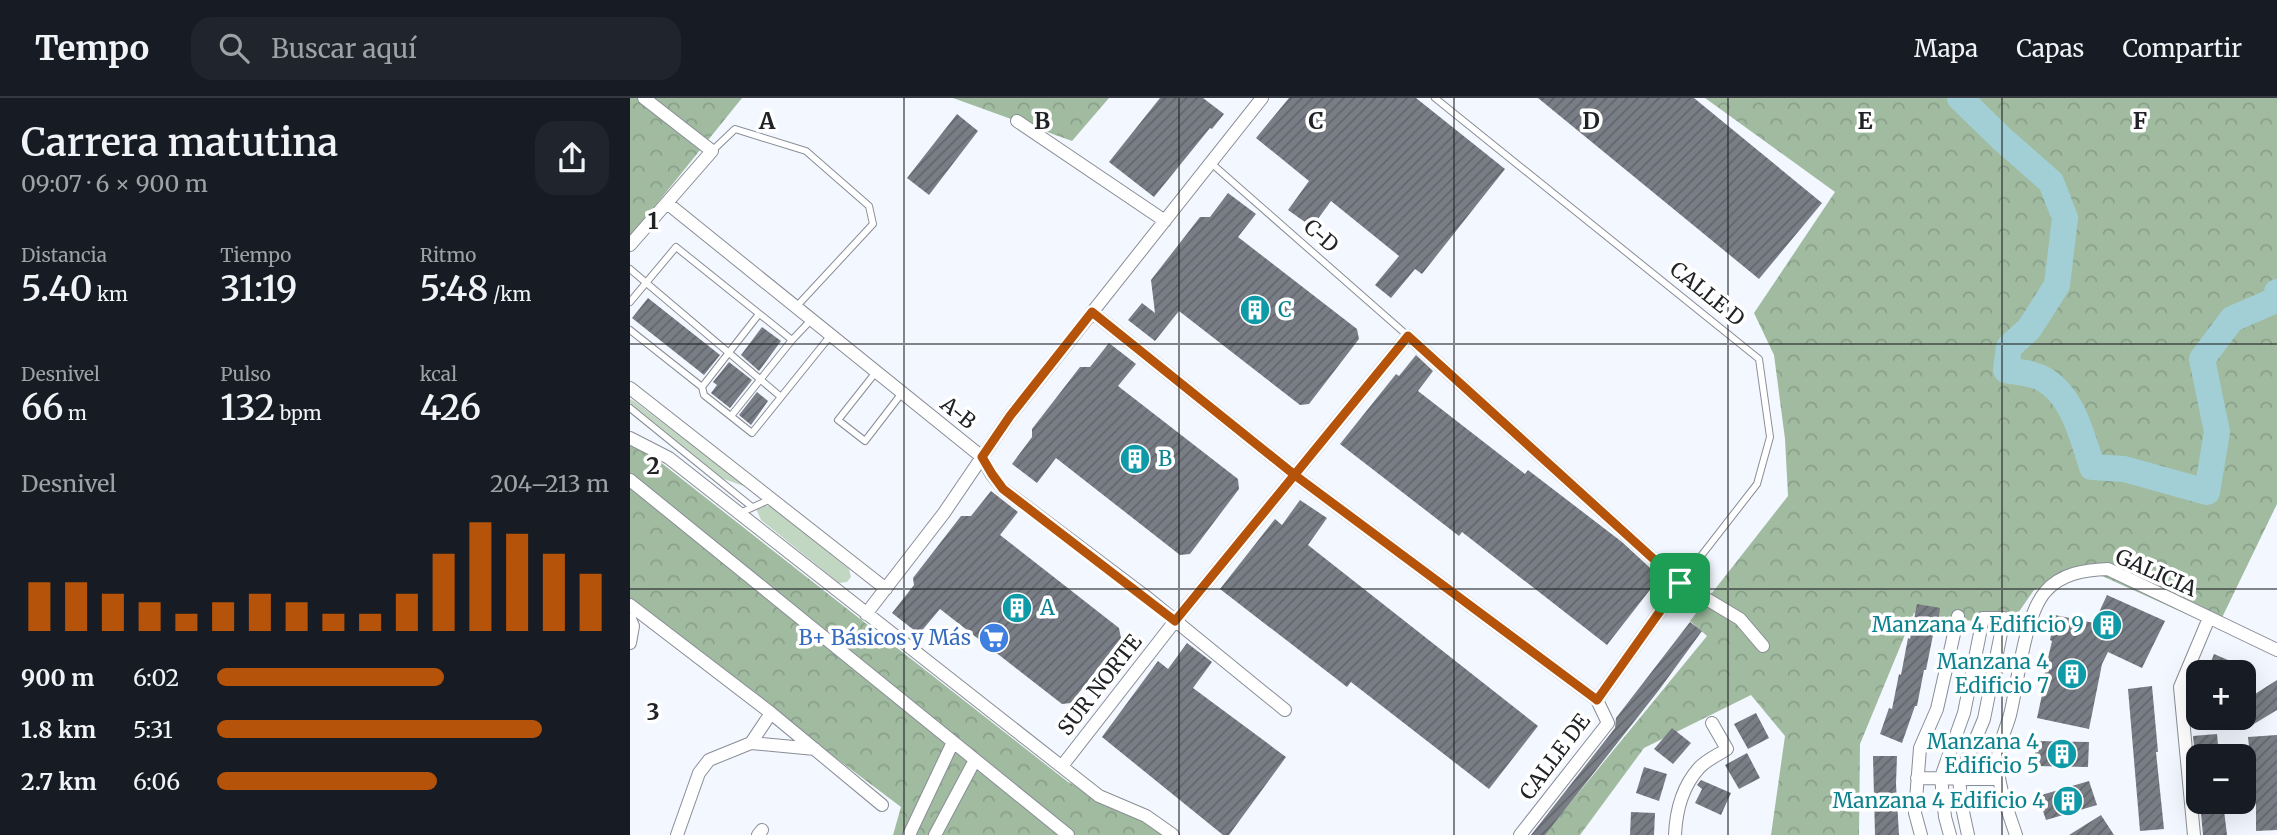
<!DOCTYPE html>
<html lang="es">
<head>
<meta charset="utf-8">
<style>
	:root { --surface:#171b24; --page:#20242c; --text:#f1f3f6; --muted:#9ea1a6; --line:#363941; --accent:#b45309 }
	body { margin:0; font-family:Merriweather,serif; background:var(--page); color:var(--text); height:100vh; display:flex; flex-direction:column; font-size:26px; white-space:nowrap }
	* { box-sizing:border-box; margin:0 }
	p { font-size:23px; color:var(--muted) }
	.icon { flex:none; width:38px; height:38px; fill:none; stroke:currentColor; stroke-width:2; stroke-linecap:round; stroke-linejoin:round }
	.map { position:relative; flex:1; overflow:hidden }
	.sheet { display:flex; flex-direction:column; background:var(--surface); width:630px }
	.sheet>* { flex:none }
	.buttons { position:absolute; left:1556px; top:562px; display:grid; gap:14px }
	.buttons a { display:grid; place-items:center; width:70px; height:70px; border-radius:14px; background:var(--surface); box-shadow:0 7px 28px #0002; font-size:35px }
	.pin { position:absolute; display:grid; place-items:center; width:60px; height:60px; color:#fff; margin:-30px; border-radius:14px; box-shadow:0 4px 10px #0006 }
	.round { display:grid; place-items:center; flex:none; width:74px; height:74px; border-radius:21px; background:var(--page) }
	.headline { display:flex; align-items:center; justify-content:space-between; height:119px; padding:0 21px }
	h1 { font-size:38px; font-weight:600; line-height:52px }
	.metrics { display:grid; grid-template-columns:repeat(3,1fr); gap:10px; height:119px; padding:7px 21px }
	.metrics div { display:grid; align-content:center }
	.metrics b { font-size:35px; font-weight:600 }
	.metrics small { font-size:19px; font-weight:400 }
	.metrics p { font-size:19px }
	.chart { height:196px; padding:14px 21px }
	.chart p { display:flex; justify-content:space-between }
	.chart svg { width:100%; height:126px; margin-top:7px; stroke:var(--accent); stroke-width:6 }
	ul { padding:0 21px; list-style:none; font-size:23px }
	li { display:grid; grid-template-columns:112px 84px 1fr; align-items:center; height:52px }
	li i { height:18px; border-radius:9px; background:var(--accent) }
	header { display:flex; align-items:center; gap:42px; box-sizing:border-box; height:98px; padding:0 35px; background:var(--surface); border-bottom:2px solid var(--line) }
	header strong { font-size:33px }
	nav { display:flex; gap:38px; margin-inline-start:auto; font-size:24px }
	.search { width:490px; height:63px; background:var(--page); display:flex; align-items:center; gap:18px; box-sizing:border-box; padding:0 24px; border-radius:21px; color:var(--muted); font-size:26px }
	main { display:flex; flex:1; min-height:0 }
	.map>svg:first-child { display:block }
	.grass { fill:#c2d7c2 }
	.forest { fill:url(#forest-crowns) }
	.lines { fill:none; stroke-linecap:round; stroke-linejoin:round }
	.river { stroke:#a2cfd6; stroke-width:26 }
	.building { fill:url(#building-hatch) }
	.service-casing { stroke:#898d95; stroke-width:8 }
	.minor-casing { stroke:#898d95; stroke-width:14 }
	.service { stroke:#fff; stroke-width:6 }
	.minor { stroke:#fff; stroke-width:12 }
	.route-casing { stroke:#fff; stroke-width:14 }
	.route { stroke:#b45309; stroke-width:9 }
	.grid { fill:none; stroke:#202225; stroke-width:2; stroke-opacity:0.55 }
	.labels { text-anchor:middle; stroke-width:7; stroke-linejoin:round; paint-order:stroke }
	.street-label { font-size:21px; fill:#202225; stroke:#fff }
	.culture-label { font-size:21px; fill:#0d838f; stroke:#fff; text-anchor:end }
	.shop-label { font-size:21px; fill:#366cbe; stroke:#fff; text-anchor:end }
	.grid-label { font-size:23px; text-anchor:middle; font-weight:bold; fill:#202225; stroke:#fff; stroke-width:7; stroke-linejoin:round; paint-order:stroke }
</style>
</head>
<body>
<header>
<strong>Tempo</strong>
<div class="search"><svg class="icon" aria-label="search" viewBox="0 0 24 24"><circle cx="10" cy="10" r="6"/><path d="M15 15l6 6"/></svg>Buscar aquí</div>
<nav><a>Mapa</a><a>Capas</a><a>Compartir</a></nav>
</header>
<main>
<section class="sheet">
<div class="headline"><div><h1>Carrera matutina</h1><p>09:07 · 6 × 900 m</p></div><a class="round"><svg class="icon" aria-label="share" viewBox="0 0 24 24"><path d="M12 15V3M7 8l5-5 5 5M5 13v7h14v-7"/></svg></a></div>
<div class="metrics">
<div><p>Distancia</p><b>5.40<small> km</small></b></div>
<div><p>Tiempo</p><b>31:19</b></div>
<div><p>Ritmo</p><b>5:48<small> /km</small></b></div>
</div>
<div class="metrics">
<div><p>Desnivel</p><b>66<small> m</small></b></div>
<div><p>Pulso</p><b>132<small> bpm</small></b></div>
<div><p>kcal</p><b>426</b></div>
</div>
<div class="chart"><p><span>Desnivel</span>204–213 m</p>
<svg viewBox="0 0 160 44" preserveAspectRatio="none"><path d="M5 44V27M15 44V27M25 44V31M35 44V34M45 44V38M55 44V34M65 44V31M75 44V34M85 44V38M95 44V38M105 44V31M115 44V17M125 44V6M135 44V10M145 44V17M155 44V24"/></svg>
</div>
<ul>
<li><b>900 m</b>6:02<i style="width:58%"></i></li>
<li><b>1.8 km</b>5:31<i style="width:83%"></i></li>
<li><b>2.7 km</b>6:06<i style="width:56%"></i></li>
</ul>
</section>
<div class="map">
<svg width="1647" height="737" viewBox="0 0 1647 737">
	<defs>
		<pattern id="forest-crowns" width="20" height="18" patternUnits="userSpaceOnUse" patternTransform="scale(1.75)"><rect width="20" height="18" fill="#a0bba0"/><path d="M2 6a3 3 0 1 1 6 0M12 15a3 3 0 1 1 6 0" fill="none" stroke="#8aa08a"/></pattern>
		<pattern id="building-hatch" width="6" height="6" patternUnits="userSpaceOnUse" patternTransform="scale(1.75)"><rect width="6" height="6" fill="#797d85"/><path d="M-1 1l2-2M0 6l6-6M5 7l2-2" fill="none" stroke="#63666d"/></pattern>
	</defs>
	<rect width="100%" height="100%" fill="#f3f7ff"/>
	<path class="grass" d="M0,301L4,303L119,390L91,380L0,307Z
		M125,408H141L219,471L221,479L217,484L209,485L131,422Z"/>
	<path class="forest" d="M0,0H112L0,139Z
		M323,0H479L442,43Z
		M1075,0H1647V406L1587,530L1461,473L1404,492L1379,528L1284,515L1230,646L1229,737H1141L1155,638L1121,597L1014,650L950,737H914L1077,538L1060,523L1158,398L1155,341L1144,257L1124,215L1205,94Z
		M0,345L20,356L438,684L518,720L540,737H263L271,709L0,505Z"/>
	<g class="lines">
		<path class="river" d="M1330,0L1371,40L1421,84L1435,120L1427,187L1399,231L1379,249L1376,272C1385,274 1395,274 1403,277C1440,287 1452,337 1462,369L1494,371L1577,394L1587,334L1572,261L1602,221L1646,202L1647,194"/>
	</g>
	<path class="building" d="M530,0H573L594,16L582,31L580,30L524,99L479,64Z
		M659,0H786L875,71L792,176L785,171L761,200L745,187L769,158L701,103L682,129L658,112L679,83L626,40Z
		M908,0H1064L1192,105L1129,181Z
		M327,16L348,33L299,97L277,80Z
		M598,95L626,116L608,139L727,231L729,241L679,306L670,307L549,213L525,243L498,222L512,205L525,215L521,182L570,119H580Z
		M18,200L90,257L74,277L2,220Z
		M132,229L151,243L129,273L111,257Z
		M479,245L506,266L488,288L608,381L609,391L560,456L550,457L426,360L407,385L382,366L402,339V331L450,269H460Z
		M786,257L803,273L788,293L895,376L898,372L992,444L1030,479L977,547L832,434L829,438L710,346L766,276L769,278Z
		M99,264L122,282L100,310L81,295L87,287L83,284Z
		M127,294L138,303L121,327L109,317Z
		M361,393L388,414L370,437L489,530L491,540L441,605L432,606L310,511L289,536L262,515L284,487L283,480L331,418H341Z
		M670,402L697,420L678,447L908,628L859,691L721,584L717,589L590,491L645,421L652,427Z
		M1477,497L1535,523L1512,570L1478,554L1472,566L1459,631L1407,620L1415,583L1413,582L1422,543L1420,542L1425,517L1464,525Z
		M1287,506L1310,510L1306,537H1303L1296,572H1294L1287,608H1285L1272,645L1250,636L1259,610L1262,611L1269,576L1271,577L1278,540L1280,541Z
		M1060,524L1072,533L1029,592L915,737H901L985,630L986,620Z
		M557,545L582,564L563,590L656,659L599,737H593L472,639L528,563L538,571Z
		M1584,556L1626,574H1577Z
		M1647,582V612L1614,632V603Z
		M1522,588L1528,654H1526L1534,731L1510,733L1498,591Z
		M1126,615L1139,640L1118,651L1104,626Z
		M1042,630L1061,645L1043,666L1024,651Z
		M1587,636L1589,658H1565L1563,638Z
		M1647,637V732L1626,733V700H1624L1618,639Z
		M1405,643L1459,644L1458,669L1405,668Z
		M1117,655L1130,680L1109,691L1095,667Z
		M1243,658H1267L1266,686L1269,737H1245Z
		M1014,669L1037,676L1029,703L1006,695Z
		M1071,682L1101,695L1091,717L1065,705L1072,691L1067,687Z
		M1459,683L1467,707L1416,722L1408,698Z
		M1570,704H1593L1597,737H1573Z
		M1001,714L1025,715L1024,737H1000Z
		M1471,717L1484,737H1439Z"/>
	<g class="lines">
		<g class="service-casing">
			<path id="service" d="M805,0L1129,261L1140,339L1127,386L1050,485
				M82,53L105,31L176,53L239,108L243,126L166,209
				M581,65L778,238
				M0,171L151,299
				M0,204L46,149L162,242
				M0,232L72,289L74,297L122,335L201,237
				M246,274L208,322L235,343L272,295
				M72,289L129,216
				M0,310L122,409
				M101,318L162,242L182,221
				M110,415L141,401"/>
		</g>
		<g class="minor-casing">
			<path id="minor" d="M387,23L535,123
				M37,105L352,359L362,377L373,391L515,498L655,612
				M0,147L82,53L14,0
				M462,214L666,378L967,602L978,625L890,737
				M0,290L256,491
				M0,340L39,360L469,698L516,718L543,737
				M0,382L438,737
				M0,507L141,615L252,707
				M236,516L314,415L380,318L632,0
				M0,521L3,528L0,545
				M967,602L1050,485L1110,521L1133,548
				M121,645L141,615
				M432,668L545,523L778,238L1050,485
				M1287,680L1369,681
				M47,737L69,675L79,662L121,645L185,651
				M128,737L132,732
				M279,737L323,644
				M305,737L345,662
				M1045,737C1046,713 1052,689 1069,670C1076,662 1088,657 1097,651L1082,625
				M1291,737L1285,715L1290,650L1307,611L1328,518
				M1320,737L1315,719L1311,679L1334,615L1353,520H1374L1354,621L1329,681L1332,709L1338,737
				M1386,737C1378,712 1366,685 1368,659C1369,645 1376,631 1380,617C1388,585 1394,519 1415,494C1431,475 1455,472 1478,471L1647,552
				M1564,737L1550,589L1579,520"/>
		</g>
		<use href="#service" class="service"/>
		<use href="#minor" class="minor"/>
	</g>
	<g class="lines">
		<g class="route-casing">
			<path id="route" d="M1050,485L967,602L666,378L462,214L380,318L352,359L362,376L373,391L545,523L778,238L1050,485"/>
		</g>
		<use href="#route" class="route"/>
	</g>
	<path class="grid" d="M274,0V737M549,0V737M824,0V737M1098,0V737M1372,0V737M0,246H1647M0,491H1647"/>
	<defs>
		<g id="building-disc" transform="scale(1.575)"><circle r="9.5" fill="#0f9aa8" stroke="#fff"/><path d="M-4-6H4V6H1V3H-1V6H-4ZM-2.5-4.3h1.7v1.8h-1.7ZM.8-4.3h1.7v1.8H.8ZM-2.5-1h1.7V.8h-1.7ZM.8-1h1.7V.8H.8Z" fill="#fff"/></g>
		<g id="supermarket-disc" transform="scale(1.575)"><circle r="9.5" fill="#3f7fe0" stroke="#fff"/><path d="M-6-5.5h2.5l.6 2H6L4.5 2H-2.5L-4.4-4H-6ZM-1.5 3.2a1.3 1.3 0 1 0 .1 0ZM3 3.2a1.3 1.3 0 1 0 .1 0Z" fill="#fff"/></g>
	</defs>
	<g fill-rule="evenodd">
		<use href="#building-disc" x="625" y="212"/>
		<use href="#building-disc" x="505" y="361"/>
		<use href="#building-disc" x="387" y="510"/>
		<use href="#building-disc" x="1477" y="527"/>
		<use href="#supermarket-disc" x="364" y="540"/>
		<use href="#building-disc" x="1442" y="576"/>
		<use href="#building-disc" x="1432" y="656"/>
		<use href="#building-disc" x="1438" y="703"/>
	</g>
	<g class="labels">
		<g class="street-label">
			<text transform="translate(691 138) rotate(41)" y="7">C-D</text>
			<text transform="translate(1077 196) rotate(39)" y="7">CALLE D</text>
			<text transform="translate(328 315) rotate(39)" y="7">A-B</text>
			<text transform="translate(1526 475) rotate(24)" y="7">GALICIA</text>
			<text transform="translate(470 587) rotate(-52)" y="7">SUR NORTE</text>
			<text transform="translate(925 659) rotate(-53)" y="7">CALLE DE</text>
		</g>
		<g class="culture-label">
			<text x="648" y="219" text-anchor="start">C</text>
			<text x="528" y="368" text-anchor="start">B</text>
			<text x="410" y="517" text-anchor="start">A</text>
			<text x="1454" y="534">Manzana 4 Edificio 9</text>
			<text x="1419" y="571">Manzana 4<tspan x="1419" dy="24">Edificio 7</tspan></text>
			<text x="1409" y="651">Manzana 4<tspan x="1409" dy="24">Edificio 5</tspan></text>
			<text x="1415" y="710">Manzana 4 Edificio 4</text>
		</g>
		<g class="shop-label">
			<text x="341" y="547">B+ Básicos y Más</text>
		</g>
	</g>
	<g class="grid-label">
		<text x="137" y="31">A</text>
		<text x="412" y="31">B</text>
		<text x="686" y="31">C</text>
		<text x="961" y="31">D</text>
		<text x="1235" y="31">E</text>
		<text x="1510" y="31">F</text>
		<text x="23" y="131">1</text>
		<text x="23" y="376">2</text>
		<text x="23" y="622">3</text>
	</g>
</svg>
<div class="buttons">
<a>+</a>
<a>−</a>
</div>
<div class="pin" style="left:1050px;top:485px;background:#1e9e55"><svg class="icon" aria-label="arrive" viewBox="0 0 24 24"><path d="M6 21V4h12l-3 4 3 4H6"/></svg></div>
</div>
</main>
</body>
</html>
